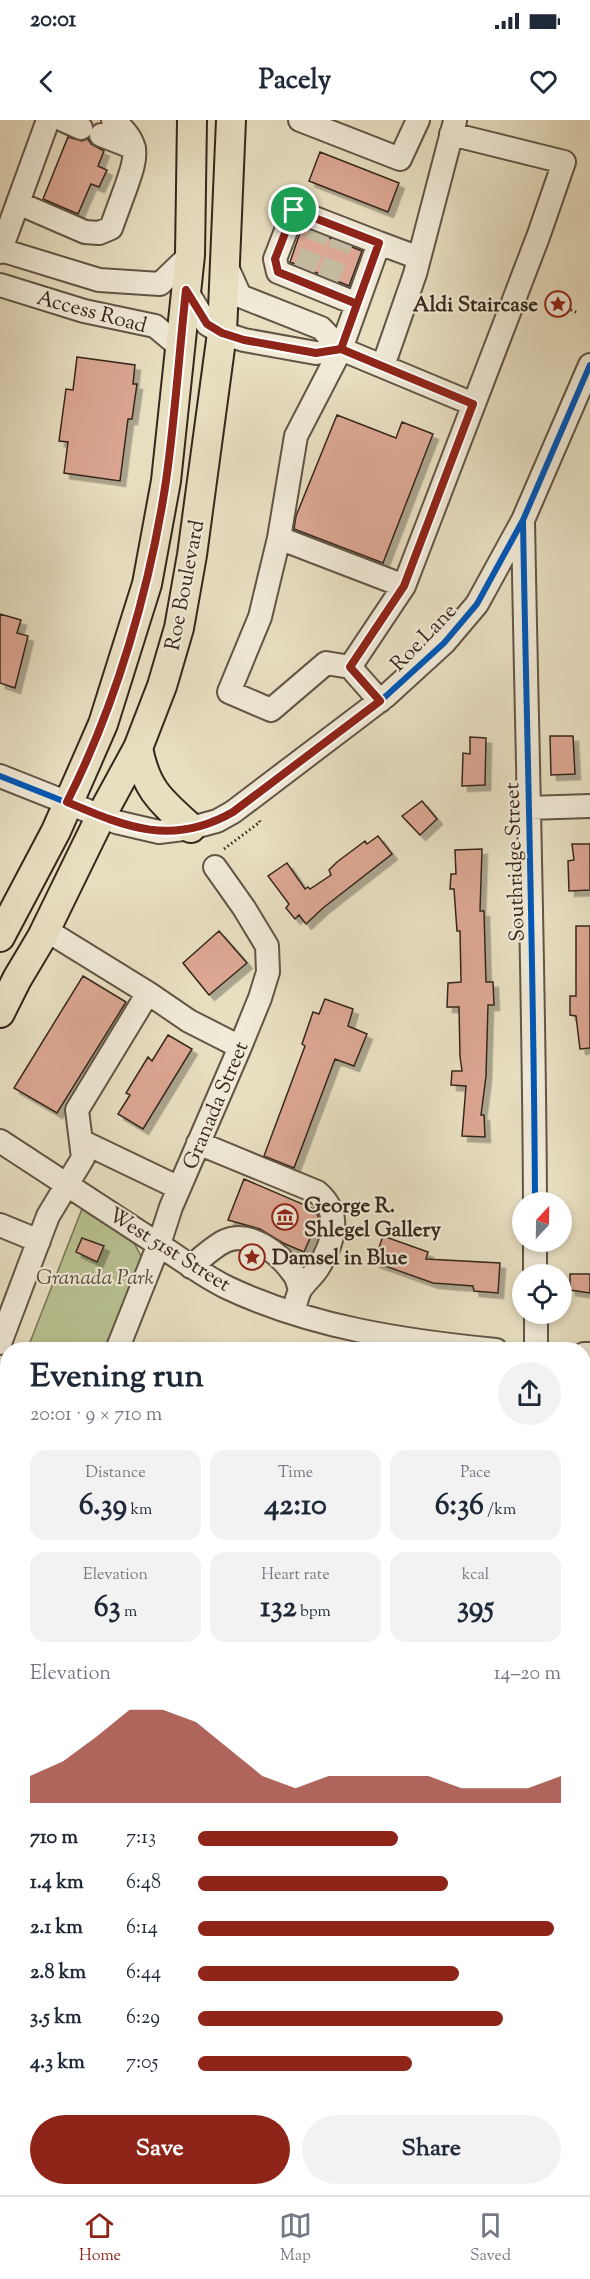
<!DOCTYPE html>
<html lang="en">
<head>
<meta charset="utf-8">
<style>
	:root { --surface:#fff; --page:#f2f2f3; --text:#1f2937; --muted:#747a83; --line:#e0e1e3; --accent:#8f2418 }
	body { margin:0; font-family:"Sorts Mill Goudy",serif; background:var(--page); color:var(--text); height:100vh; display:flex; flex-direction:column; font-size:22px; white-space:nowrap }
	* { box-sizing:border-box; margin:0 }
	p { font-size:20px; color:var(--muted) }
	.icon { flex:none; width:33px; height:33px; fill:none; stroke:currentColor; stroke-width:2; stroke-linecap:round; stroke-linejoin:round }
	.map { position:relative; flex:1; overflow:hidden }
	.panel { position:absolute; left:0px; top:1222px; width:591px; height:854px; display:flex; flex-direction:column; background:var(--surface); border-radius:24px 24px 0 0; box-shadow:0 3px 9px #0003 }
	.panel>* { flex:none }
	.needle { width:39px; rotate:22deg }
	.tools { position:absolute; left:512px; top:1072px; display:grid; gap:12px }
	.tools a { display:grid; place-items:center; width:60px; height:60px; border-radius:50%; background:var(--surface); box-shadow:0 3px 9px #0003; font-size:30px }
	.pin { position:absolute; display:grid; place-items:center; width:51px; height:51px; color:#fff; margin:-26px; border:3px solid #fff; border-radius:50%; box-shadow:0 2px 6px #0007 }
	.round { display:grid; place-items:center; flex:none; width:63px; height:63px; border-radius:32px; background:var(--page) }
	.headline { display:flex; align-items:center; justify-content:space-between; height:102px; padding:0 30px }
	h1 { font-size:33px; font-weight:700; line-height:45px }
	.figures { display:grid; grid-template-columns:repeat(3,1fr); gap:9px; height:102px; padding:6px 30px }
	.figures div { display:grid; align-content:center; border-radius:15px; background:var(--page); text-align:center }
	.figures b { font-size:30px; font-weight:700 }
	.figures small { font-size:16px; font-weight:400 }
	.figures p { font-size:16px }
	.chart { height:168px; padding:12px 30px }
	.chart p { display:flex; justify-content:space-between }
	.chart svg { width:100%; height:108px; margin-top:6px; fill:var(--accent); opacity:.7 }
	.action { display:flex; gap:12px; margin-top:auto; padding:12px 30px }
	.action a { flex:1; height:69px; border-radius:36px; background:var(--accent); color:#fff; font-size:24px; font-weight:700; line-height:69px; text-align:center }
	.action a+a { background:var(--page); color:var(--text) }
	ul { padding:0 30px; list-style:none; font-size:20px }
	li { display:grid; grid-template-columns:96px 72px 1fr; align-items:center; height:45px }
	li i { height:15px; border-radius:8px; background:var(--accent) }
	.status { display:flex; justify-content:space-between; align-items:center; height:42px; padding:0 30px; background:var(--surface); direction:ltr }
	.status svg { height:16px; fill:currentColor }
	header { display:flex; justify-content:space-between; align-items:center; height:78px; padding:0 30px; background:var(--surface); font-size:27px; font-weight:700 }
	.tab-bar { display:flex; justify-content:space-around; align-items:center; height:84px; border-top:2px solid var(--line); background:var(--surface); font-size:16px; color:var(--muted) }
	.tab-bar a { display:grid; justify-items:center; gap:3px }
	.tab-bar .active { color:var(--accent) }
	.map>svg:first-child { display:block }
	.green { fill:#b8c191; stroke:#777456; stroke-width:1.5 }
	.building { fill:#dca793; stroke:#36271c; stroke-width:1.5; filter:url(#shadow) }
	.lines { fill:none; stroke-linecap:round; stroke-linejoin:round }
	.minor-tunnel { stroke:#c4baa0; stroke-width:22; stroke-dasharray:22 11; stroke-linecap:butt }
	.minor-casing { stroke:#625545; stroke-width:26 }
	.major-casing { stroke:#36271c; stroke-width:32 }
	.path { stroke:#36271c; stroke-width:3; stroke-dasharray:1.5 3; stroke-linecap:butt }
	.minor { stroke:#f0ead7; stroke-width:22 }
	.major { stroke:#e8dfc1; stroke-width:28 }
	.cycleway-casing { stroke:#f0ead7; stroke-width:10 }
	.cycleway { stroke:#0057b8; stroke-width:6 }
	.route-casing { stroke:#fff; stroke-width:12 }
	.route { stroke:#8f2418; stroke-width:8 }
	.labels { text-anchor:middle; stroke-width:4.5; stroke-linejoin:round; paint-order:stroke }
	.poi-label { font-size:21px; font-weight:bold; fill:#36271c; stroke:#f0ead7; text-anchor:start }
	.street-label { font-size:21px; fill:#36271c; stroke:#f0ead7 }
	.park-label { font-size:21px; font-style:italic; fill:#564e39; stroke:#f0ead7 }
</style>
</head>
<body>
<div class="status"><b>20:01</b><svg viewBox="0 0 49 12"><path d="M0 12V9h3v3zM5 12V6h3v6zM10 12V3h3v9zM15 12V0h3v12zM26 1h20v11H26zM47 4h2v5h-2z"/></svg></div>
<header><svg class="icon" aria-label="back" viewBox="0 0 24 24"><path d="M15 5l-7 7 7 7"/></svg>Pacely<svg class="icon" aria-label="heart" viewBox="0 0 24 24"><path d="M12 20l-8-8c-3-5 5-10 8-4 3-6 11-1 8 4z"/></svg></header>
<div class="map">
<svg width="590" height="2075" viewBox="0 0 590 2075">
	<defs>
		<filter id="shadow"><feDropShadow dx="5.5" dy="5.5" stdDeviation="0" flood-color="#0004"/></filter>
	</defs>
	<rect width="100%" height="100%" fill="#e8dfc1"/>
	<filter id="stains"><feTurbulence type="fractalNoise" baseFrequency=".00333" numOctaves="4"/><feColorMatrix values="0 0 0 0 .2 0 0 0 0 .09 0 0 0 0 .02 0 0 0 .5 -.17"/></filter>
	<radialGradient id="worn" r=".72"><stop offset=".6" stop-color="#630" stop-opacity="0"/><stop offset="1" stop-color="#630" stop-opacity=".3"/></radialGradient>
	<path class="green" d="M82,1089L134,1123L141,1136V1142L106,1230H27Z
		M7,1279V1319L0,1316V1299Z"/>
	<path class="building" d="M68,17L82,21L88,19L91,24L104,31L98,46L107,50L99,67L91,64L78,94L43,79Z
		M320,32L399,63L388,92L309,61Z
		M302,107L362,131L349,166L290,142Z
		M77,237L135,245L133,264H137L132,299H128L120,361L64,353L68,322L59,321L66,269L73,270Z
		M337,295L396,318L402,302L433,314L383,443L294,409L296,396Z
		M0,494L21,500L17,513L28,516L15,568L0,563Z
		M550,616H573L575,654L551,655Z
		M470,617L486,618L485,665L462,666L463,633L470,634Z
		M422,681L437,699L420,715L402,696Z
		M378,716L392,734L323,788L306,804L299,795L295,799L286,788L289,784L268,756L287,743L305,769L308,767L310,769L331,755L329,750L337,742L365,721L367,724Z
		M572,724H590V770L569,771L568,741L574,740Z
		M482,729L480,791H484L486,862H493L494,885H488L486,956L481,995H484L485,1017L462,1016L466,966L451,965L452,951H462L460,936L459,887H447L448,863L461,862L460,811H457L454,769H450L451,754H456L455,730Z
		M576,806H590V928L580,929L576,896L570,895V876H576Z
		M219,811L247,843L209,875L183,843Z
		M83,856L126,882L57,993L14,968Z
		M325,879L353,889L348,906L367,914L354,946L335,939L294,1048L264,1036L305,926L302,924L313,892L319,894Z
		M168,915L192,929L143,1009L118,994L130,975L126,973L148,937L152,941Z
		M244,1059L314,1089L319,1098L304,1132L283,1123L260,1109L228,1100Z
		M383,1116L428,1132L426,1139L500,1143L498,1173L474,1171L473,1166L433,1163L374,1142Z
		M82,1118L104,1126L97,1142L76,1132Z
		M570,1154H590V1173L570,1170Z"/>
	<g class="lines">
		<path class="minor-tunnel" d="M303,152L319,113
			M327,161L342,122"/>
		<g class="minor-casing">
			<path id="minor" d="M63,0L81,8
				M300,0L400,39L418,0
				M101,15L134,28
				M18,83L85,112L99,113L111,108C116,94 121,81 126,67C137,35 141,24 113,0
				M1,130L99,160L160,164L190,135
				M0,132L48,0
				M227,147L240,176L321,208L341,229L473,284
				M0,165L84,191L155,206L179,226
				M186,170L207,204L222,213L244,220L316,233L341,229
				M357,184L278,152L275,139L294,90L379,123
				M383,246L415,154L455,1
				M523,401C527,628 534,855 535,1083
				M279,418L296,316L341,229L379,123L419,138
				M404,466L538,117L564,42L451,14
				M350,547L326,543L271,590L229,572L260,497L279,418L404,466L350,547L380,581
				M0,656L116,702L159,712L191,708L217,701L233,692L386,576L444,523L477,484L523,400L590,245
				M528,688L590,686
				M148,873L189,901L240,927
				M0,1021C51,1054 102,1088 153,1121C177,1136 200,1154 226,1167C310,1207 404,1221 496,1230
				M81,1021L179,1068
				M198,1023L317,1072C343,1094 334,1122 318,1148C313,1156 305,1162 300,1170C297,1177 295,1186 293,1193
				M0,1105L39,1121
				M535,1122V1155
				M191,1147C201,1138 213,1127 225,1121C250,1110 279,1133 293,1153C297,1157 298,1164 300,1170
				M536,1194V1230
				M0,1223L48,1096L83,1038L77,990L148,873L46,810
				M117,1230L159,1124L171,1087L240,927L260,878L268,852L267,826L244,788L215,747
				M584,1234H590
				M0,1327L8,1330
				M0,1373L3,1374L0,1380
				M584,1491H590
				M0,1521L8,1502
				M0,1806L8,1809
				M584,2035L590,2038
				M55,2075L57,2068
				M317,2075L319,2068"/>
		</g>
		<g class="major-casing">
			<path id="major" d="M138,628C146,670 161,681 191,708
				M0,817L56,711L86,643L103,604L147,464L166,361L190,135L192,0
				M0,893L17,859L42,817L101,696L138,628L162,566L179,508L192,435L222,213L231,0"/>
		</g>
		<path class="path" d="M550,181L578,193
			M224,729L260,702L258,698"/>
		<use href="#minor" class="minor"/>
		<use href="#major" class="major"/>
		<g class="cycleway-casing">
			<path id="cycleway" d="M523,402C527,629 534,856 535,1083
				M0,656L116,702L159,712L191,708L217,701L233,692L386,576L444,523L477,484L523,400L590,245"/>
		</g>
		<use href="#cycleway" class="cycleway"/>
	</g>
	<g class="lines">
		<g class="route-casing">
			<path id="route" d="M294,90L275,139L278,152L357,184L341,229L316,233L244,220L222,213L207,204L186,170C179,234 175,298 166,361C150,468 116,585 67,682C126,707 172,727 233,692L380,581L350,547L404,466L473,284L341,229L379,123L294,90"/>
		</g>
		<use href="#route" class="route"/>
	</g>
	<defs>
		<g id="sight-ring" transform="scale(1.35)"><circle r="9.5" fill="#f0ead7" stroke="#8f2418" stroke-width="1.5"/><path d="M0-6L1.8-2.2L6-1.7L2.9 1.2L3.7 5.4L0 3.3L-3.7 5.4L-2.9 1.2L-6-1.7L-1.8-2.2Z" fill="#8f2418"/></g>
		<g id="museum-ring" transform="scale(1.35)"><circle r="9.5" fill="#f0ead7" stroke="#8f2418" stroke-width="1.5"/><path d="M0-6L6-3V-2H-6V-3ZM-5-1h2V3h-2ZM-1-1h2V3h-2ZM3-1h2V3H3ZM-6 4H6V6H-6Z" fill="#8f2418"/></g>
	</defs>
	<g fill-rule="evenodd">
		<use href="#sight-ring" x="558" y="184"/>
		<use href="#museum-ring" x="285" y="1097"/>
		<use href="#sight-ring" x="252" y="1137"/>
	</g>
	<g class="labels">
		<g class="poi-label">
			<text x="538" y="191" text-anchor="end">Aldi Staircase</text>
			<text x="304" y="1092">George R.<tspan x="304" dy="24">Shlegel Gallery</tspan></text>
			<text x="272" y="1144">Damsel in Blue</text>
		</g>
		<g class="street-label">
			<text transform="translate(92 191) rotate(15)" y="7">Access Road</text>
			<text transform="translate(184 465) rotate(-79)" y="7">Roe Boulevard</text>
			<text transform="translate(423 517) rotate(-46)" y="7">Roe Lane</text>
			<text transform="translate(514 742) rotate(-92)" y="7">Southridge Street</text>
			<text transform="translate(215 985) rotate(-67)" y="7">Granada Street</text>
			<text transform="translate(170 1129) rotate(32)" y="7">West 51st Street</text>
		</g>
		<g class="park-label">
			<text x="95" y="1164">Granada Park</text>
		</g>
	</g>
	<rect width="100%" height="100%" filter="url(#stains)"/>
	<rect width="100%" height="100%" fill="url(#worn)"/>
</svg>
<div class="tools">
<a><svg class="needle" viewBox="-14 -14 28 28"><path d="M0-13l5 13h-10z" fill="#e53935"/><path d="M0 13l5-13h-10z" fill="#747a83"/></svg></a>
<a><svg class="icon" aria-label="locate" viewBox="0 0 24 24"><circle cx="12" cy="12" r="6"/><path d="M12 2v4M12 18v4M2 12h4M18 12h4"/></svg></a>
</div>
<div class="pin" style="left:294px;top:90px;background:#1e9e55"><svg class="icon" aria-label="arrive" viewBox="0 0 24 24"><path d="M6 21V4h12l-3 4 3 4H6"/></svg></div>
<section class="panel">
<div class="headline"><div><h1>Evening run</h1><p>20:01 · 9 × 710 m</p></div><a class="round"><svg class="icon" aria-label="share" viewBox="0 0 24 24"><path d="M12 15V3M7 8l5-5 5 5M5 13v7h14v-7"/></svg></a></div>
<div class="figures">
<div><p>Distance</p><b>6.39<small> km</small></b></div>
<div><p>Time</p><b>42:10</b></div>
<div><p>Pace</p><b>6:36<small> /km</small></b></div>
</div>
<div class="figures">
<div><p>Elevation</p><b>63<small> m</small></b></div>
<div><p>Heart rate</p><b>132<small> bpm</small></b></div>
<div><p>kcal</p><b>395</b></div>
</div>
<div class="chart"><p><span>Elevation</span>14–20 m</p>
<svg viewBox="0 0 160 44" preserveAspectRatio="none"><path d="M0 44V33L10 27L20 17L30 6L40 6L50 11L60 22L70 33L80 38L90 33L100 33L110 33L120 33L130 38L140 38L150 38L160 33V44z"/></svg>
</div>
<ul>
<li><b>710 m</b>7:13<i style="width:55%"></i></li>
<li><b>1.4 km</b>6:48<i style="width:69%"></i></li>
<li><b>2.1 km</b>6:14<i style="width:98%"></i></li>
<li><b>2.8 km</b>6:44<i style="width:72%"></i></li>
<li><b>3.5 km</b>6:29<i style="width:84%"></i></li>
<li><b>4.3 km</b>7:05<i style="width:59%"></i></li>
</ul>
<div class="action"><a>Save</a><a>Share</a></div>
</section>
</div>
<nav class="tab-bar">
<a class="active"><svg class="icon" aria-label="home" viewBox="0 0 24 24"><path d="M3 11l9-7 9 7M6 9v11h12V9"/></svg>Home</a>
<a><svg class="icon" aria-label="map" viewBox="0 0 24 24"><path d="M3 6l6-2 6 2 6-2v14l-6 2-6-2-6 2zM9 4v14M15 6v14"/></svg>Map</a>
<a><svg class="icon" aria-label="saved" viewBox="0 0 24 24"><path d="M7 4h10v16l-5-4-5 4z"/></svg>Saved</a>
</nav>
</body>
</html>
